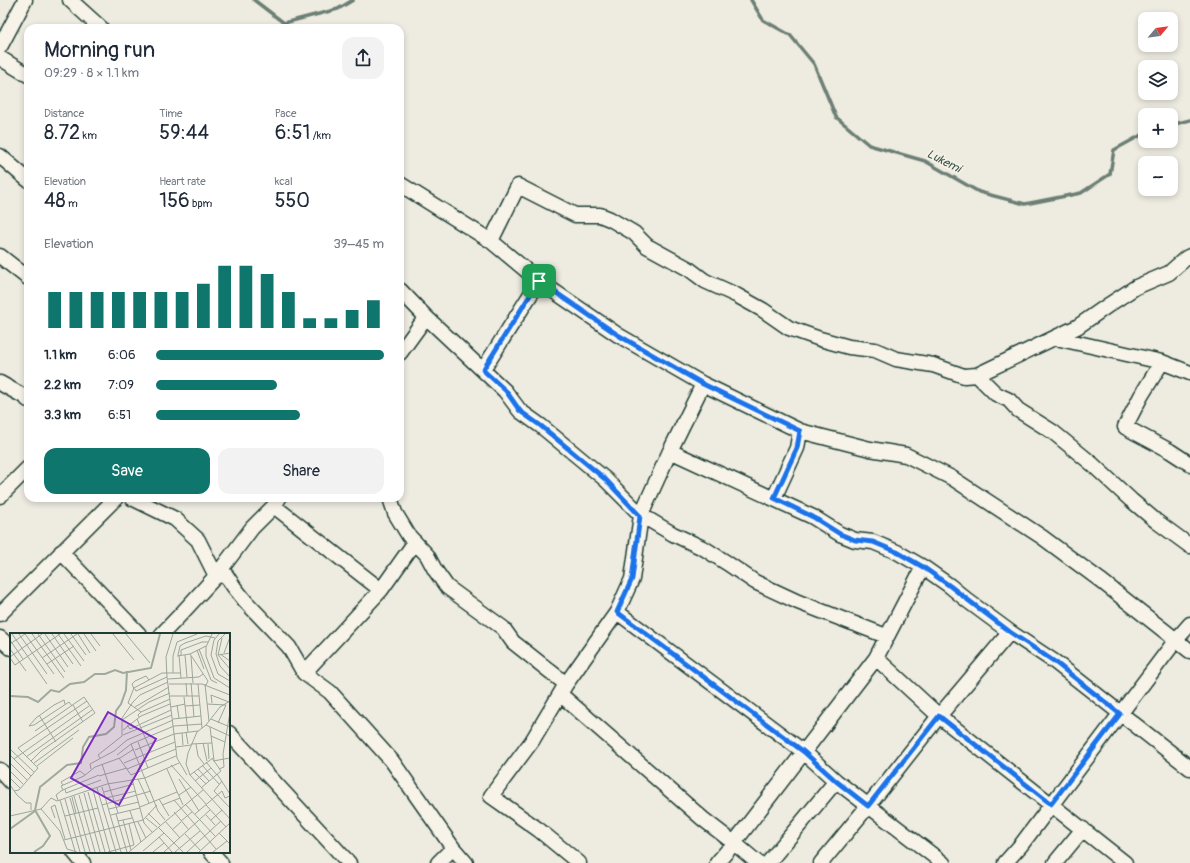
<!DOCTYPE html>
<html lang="en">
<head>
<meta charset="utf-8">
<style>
	:root { --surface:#fff; --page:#f2f2f3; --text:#1f2937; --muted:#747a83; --accent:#0f766e }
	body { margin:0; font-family:Pangolin,sans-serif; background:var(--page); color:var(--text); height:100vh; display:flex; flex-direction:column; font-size:15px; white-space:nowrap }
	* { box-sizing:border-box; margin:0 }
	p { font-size:13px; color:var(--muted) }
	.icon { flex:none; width:22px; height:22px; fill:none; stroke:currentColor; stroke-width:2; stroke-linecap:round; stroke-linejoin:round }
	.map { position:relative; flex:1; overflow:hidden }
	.side { position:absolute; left:24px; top:24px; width:380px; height:478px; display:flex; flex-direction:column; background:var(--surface); border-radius:12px; box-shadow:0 2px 6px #0003 }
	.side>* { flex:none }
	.needle { width:26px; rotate:61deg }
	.fabs { position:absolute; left:1138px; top:12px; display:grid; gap:8px }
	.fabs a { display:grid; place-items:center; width:40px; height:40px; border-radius:8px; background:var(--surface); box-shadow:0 2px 6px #0003; font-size:20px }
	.pin { position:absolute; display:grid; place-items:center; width:34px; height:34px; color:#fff; margin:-17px; border-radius:8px; box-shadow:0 2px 6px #0006 }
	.round { display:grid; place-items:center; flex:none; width:42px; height:42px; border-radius:12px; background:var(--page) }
	.summary { display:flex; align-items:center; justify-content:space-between; height:68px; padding:0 20px }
	h1 { font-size:22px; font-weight:600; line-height:30px }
	.figures { display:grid; grid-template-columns:repeat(3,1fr); gap:6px; height:68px; padding:4px 20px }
	.figures div { display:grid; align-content:center }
	.figures b { font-size:20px; font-weight:600 }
	.figures small { font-size:11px; font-weight:400 }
	.figures p { font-size:11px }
	.chart { height:112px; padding:8px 20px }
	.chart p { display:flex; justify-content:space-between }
	.chart svg { width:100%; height:72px; margin-top:4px; stroke:var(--accent); stroke-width:6 }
	.button { display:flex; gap:8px; margin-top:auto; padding:8px 20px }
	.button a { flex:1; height:46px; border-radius:12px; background:var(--accent); color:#fff; font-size:16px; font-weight:600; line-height:46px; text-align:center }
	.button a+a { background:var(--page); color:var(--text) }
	ul { padding:0 20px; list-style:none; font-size:13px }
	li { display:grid; grid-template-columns:64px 48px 1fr; align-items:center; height:30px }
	li i { height:10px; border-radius:5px; background:var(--accent) }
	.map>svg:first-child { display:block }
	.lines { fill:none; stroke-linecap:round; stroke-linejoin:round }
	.stream { stroke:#6c7e74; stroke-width:3.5 }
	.minor-casing { stroke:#1f3d34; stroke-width:17 }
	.minor { stroke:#f7f3e8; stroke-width:14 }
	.route-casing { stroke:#fff; stroke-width:8 }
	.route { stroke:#1a73e8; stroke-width:5 }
	.labels { text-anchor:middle; stroke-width:3; stroke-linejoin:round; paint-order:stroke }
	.water-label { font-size:12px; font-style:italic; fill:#3f584f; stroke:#f7f3e8 }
	.inset-river { fill:none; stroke:#9fa99f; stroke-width:2 }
	.inset-road { fill:none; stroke:#9ba69c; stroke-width:1 }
	.view { fill:#7b2cbf; fill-opacity:0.15; stroke:#7b2cbf; stroke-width:2 }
	.inset-edge { fill:none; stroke:#1f3d34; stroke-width:2 }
</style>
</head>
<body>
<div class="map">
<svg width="1190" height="863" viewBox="0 0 1190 863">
	<rect width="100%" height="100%" fill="#eeece1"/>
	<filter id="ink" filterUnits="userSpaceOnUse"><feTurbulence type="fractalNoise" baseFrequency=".025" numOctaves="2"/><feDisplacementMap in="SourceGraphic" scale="8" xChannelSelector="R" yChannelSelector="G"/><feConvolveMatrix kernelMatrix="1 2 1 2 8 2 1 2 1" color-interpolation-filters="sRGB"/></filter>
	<g filter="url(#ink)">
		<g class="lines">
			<path class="stream" d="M254,0L284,23L338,9L353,0
				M751,0L763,20L790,35L814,64L836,117L869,145L925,161L979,192L1025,204L1081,193L1110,174L1114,150L1145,133
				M1171,125L1190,120"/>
			<g class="minor-casing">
				<path id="minor" d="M70,0L101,28
					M0,47L25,0
					M0,58L28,75
					M0,156L28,180
					M400,184L491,241L539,281L618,335L703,384L800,431L870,449L906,455L952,478L1042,537L1100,580L1190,651
					M491,241L518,186L575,215H600L610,219L634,233L647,246L689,269L705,281L736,295L763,310L789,328L820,339L849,347L875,350L896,359L933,365L964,376L977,375L1077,327L1110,304L1136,287L1169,273L1186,258L1190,256
					M0,256L28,278
					M400,290L426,317L505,391L520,411L541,426L605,479L641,515L673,534L705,549L727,563L755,582L798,602L886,636
					M1056,338L1162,362L1190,373
					M400,353L426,317
					M1162,362L1141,396L1125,427L1170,451L1190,464
					M483,370L539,281
					M977,375L996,394L1009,400L1018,410L1053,432L1091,463L1131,500L1156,521L1190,546
					M0,383L25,397L28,400
					M670,451L813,517L840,534L855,540L873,542L897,552L923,567L950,586L968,601L1010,632L1055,662L1190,768
					M0,496L28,468
					M132,498L175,519L198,540L216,576L226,575L234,587L246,602L289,647L304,673L330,692L392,761L453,848L466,863
					M390,498L395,513L409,536L427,555L435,570L447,587L503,628L513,642L566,684
					M774,498L797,448L800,431
					M274,506L381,590
					M61,552L139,634
					M617,612L804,752L836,781L943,863
					M0,614L116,498
					M162,634L182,613L216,576L252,528L274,506L279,498
					M0,638L11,648
					M876,658L939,716L1125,863
					M304,673L381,590L415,542
					M560,694L703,819L734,843L758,863
					M229,733L349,863
					M0,770L11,782
					M74,852L83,863
					M211,852L221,863
					M438,863L453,848
					M579,863L539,830L491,796L532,741L566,684L617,612L632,579L641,515L670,451L703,384
					M717,863L734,843L876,658L923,567
					M768,863L836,781
					M821,863L868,806L939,716L1010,632
					M1005,863L1021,845L1176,640L1190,624
					M1055,863L1083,829"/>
			</g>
			<use href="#minor" class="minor"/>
		</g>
	</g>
	<g class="lines" filter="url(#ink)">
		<g class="route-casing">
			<path id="route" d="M539,281L618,335L703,384L800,431L797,448L774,498L813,517L840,534L855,540L873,542L897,552L923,567L950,586L968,600L1010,632L1055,662L1120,714L1051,804L939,716L868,806L836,781L804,752L617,612L632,579L640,516L605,479L541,426L520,411L506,391L483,370Z"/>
		</g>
		<use href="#route" class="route"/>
	</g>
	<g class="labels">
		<g class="water-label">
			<text transform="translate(944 161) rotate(27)" y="4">Lukemi</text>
		</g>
	</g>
	<g transform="translate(10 633)">
		<rect width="220" height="220" fill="#eeece1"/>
		<path class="inset-river" d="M0,63L18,64L28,69L41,57L49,59L60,51L74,49L85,41H95L105,37L113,40L141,35L150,1M0,196L25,178M24,219L33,213L40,203L25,177L30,154L57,132L71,130L73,114L79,104L96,101L104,94L106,78L111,71L116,57L117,38"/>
		<path class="inset-road" d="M2,1L37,51M9,1L37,41M15,1L44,41M22,1L54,45M28,1L55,39M35,1L58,34M42,1L63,31M48,1L71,33M54,1L74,28M61,1L76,22M68,1L80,20M74,1L86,18M81,1L90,13M103,1L124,27M116,1L140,30M163,1L156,24L157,44L167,125L177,142M202,1L196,14V23L204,45L220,55M209,1L204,7L201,22L208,41L220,48M215,1L208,8L206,21L210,33L220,44M212,5L208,22L220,36M0,7L13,26M0,11L15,1M0,16L16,38M189,16L201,47L207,50M187,17L194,36M214,20L220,4M180,21L198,48L196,52M210,21L220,28M168,22L170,13L175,10L196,3L205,5M169,22L171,45M171,22V17L192,9H198M175,22L177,44M208,22L220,20M167,23L180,21L196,13M181,23L183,50M0,24L32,1M0,25L5,32L50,1M32,25L67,1M37,31L64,13M163,40V23L167,9L187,1M158,46L189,44L193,41M176,50L177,63M181,50L184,84M159,51H192L220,62M188,51L192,95M195,51L199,88M124,56L122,51L125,48L136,43L139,47M125,56L126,58L157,44M160,63H189M174,64L178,99M220,68L210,74L196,92L187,99L178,120L176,131L180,142L220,186M202,70L201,62L219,69M55,71L54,67L44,72L26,85L19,93L24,92L59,69L62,73M197,71L216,72L208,90M63,72L73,89M167,72L169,85M175,73L190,72M125,74L159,54M161,74L175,71M131,79L118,70L124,55L152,40H171M29,82L46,109M129,84L128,82L131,79L160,66M127,86L141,118M163,86L191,83M201,86L220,94M112,87L139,69L160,60M117,92L120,96L161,77M196,92L220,103M200,94L204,127M113,97L131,83L160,71M176,99L178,111M172,100L173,112M113,102L162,82M201,103L215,109M128,109L138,135M193,110L197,128M121,111L148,178L155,187M181,111L202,110M186,111L188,123L194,131M198,111L199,126M166,114L181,112M0,116L24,139M125,117L164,101L188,98M0,122L21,143M107,122L121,111L164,93L192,91M16,124L82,77M90,125L88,122L112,103V85L123,69L130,62L158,49M109,125L121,142L166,123M4,126L79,73M21,128L31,118L85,80L74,64L25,98M203,128L220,125M196,129L207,142M0,130L17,147M24,130L69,97M114,130L165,109M92,131L108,180M161,132L196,171M192,132L209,151M27,133L63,105M81,136L80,131L104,118L117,107L163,87M117,136L166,116M157,136L173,172M188,136L199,148M209,136L214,134L213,121L220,79M0,138L13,151M184,139L196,151M207,141L220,161M180,142L203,125M89,143L117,135M0,145L10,155M122,146L134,190L142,199M128,146L139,170M169,146L189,178M185,148L201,135M212,148L204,158L220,175M0,152L7,162L16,170H21V177M53,152L51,149L70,138L75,142M92,154L111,219M87,155L106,219M191,155L211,138L202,125M55,156L89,142M53,157L51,153L74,143L85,134L110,125L124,116M83,157L100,219M4,158L9,157L28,135L8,115L77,68M78,159L95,219M94,159L124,151M74,160L90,219M69,162L85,219M169,162L181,154M64,163L80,219M62,164L66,180M60,165L75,219M96,165L126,158M55,166L70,219M149,166L159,183M48,167L46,162L51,158L55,156L56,160L91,147M50,167L65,218M164,167L206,216M175,171L205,203M92,172L141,158M152,172L170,165M196,172L216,194M130,174L167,159M31,176L41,165L47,168L97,151L135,145L169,130M99,176L129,169M120,178L131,209M164,179L179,197M138,180L150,192M106,181L117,219M185,181L212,158L215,165L220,163M101,182L130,175M196,182L205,192M0,183L31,176L50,198L57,216L67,219M55,183L88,175M45,185L41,174L45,172L55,206M136,185L147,194M113,187L121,217M201,187L212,177M108,188L122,185M155,188L170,205M171,188L182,179M128,189L136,205M119,191L124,212M148,194L173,219M162,197L171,189M209,200L220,211M175,201L190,217M149,204L162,219M54,207L133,187L147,172M133,218L154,200M98,219L124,212M119,219L193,157M143,219L154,210M154,219L200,177M165,219L190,198M177,219L211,188M189,219L220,190M203,219L217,208"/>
		<path class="view" d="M98,79L146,106L109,172L61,145Z"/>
		<rect width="220" height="220" class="inset-edge"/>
	</g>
</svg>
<div class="fabs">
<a><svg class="needle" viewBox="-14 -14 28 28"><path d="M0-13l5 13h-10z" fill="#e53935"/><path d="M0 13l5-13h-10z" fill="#747a83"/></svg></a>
<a><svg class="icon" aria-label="layers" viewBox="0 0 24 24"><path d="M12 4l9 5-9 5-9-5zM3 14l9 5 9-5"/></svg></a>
<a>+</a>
<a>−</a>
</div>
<div class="pin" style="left:539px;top:281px;background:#1e9e55"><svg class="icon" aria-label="arrive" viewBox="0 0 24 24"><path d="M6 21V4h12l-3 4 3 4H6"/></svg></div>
<section class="side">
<div class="summary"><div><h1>Morning run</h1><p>09:29 · 8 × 1.1 km</p></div><a class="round"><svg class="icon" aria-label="share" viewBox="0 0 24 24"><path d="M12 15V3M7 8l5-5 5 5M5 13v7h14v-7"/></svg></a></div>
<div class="figures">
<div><p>Distance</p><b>8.72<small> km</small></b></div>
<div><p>Time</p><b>59:44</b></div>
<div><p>Pace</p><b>6:51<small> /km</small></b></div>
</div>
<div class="figures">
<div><p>Elevation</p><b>48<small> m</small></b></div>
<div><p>Heart rate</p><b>156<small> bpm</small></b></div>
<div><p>kcal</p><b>550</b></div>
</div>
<div class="chart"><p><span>Elevation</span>39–45 m</p>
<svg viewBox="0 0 160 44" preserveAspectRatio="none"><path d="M5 44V22M15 44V22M25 44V22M35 44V22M45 44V22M55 44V22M65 44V22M75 44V17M85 44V6M95 44V6M105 44V11M115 44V22M125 44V38M135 44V38M145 44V33M155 44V27"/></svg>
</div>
<ul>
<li><b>1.1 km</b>6:06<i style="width:100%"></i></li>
<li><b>2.2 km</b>7:09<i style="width:53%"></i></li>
<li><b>3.3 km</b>6:51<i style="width:63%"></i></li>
</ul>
<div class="button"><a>Save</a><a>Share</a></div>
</section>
</div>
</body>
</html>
